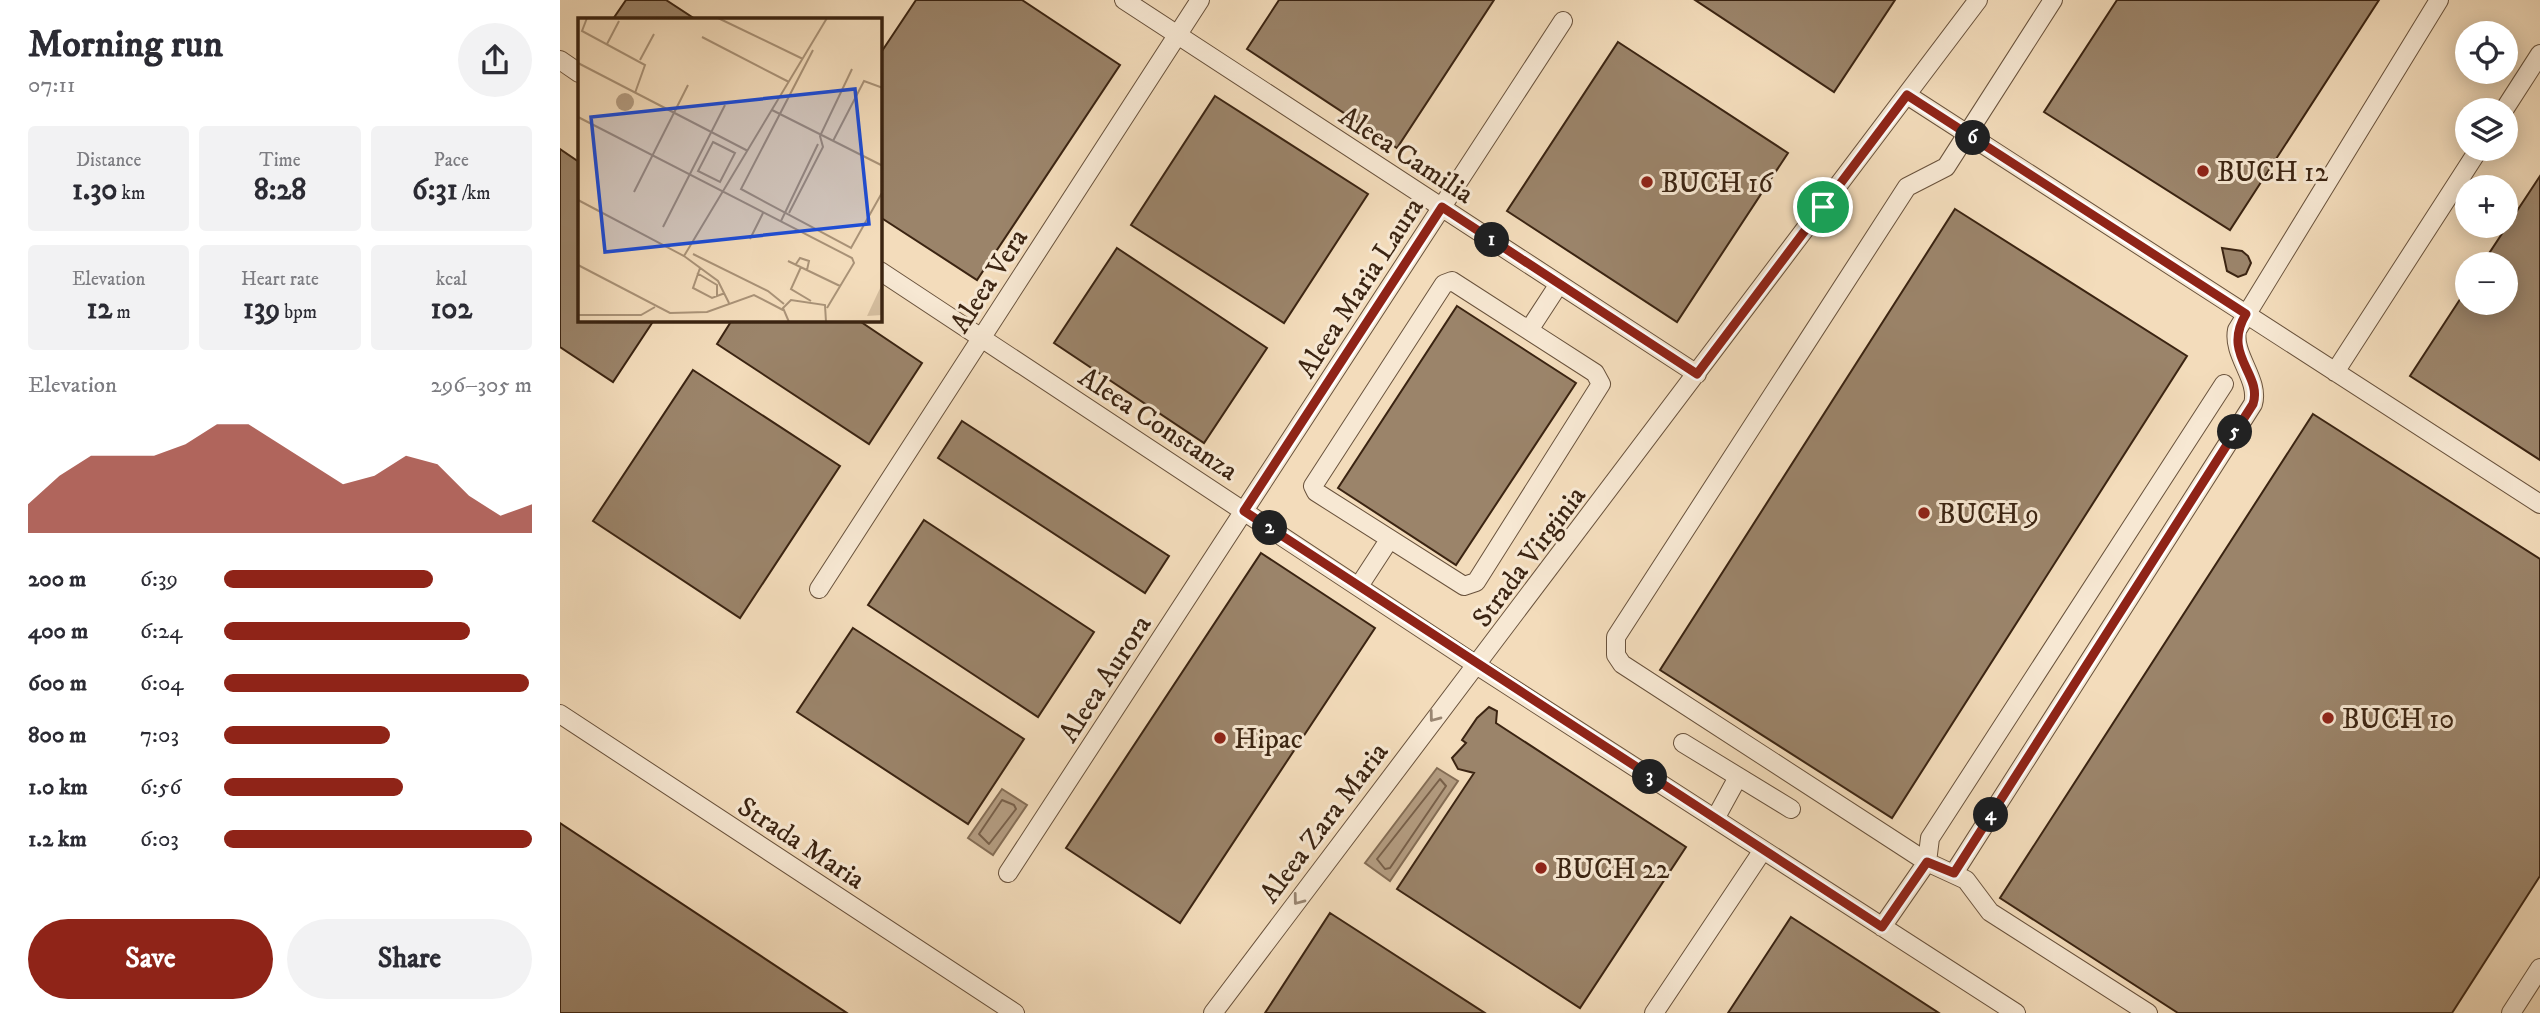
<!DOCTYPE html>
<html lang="en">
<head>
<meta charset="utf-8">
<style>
	:root { --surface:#fff; --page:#f2f2f3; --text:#2b2b33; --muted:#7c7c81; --accent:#8f2418 }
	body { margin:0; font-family:"IM FELL DW Pica",serif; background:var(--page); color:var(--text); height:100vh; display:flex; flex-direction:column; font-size:26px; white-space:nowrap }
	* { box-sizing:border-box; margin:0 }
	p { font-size:23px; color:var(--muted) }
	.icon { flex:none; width:38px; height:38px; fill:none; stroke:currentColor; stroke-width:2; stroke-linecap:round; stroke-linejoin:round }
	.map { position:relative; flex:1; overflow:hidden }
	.drawer { display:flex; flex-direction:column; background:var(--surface); width:560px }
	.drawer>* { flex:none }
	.fabs { position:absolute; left:1895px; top:21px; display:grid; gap:14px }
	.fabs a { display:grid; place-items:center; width:63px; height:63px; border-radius:50%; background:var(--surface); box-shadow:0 4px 18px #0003; font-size:35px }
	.pin { position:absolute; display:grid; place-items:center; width:60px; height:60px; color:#fff; margin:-30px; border:4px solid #fff; border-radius:50%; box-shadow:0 2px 7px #0007 }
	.km { position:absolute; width:35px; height:35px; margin:-18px; border-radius:50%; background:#222; color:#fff; font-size:19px; line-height:35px; text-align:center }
	.round { display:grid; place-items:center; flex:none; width:74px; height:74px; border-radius:37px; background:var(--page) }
	.head { display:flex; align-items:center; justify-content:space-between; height:119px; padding:0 28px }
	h1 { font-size:38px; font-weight:800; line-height:52px }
	.stats { display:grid; grid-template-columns:repeat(3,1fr); gap:10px; height:119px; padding:7px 28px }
	.stats div { display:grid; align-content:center; border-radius:7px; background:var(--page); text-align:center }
	.stats b { font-size:30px; font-weight:800 }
	.stats small { font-size:19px; font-weight:400 }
	.stats p { font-size:19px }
	.chart { height:196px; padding:14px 28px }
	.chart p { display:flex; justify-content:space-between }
	.chart svg { width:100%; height:126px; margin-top:7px; fill:var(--accent); opacity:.7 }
	.cta { display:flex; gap:14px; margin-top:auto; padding:14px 28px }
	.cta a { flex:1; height:80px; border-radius:42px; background:var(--accent); color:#fff; font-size:28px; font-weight:800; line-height:80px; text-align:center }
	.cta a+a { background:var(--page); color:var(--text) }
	ul { padding:0 28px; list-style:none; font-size:23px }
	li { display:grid; grid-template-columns:112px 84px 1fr; align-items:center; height:52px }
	li i { height:18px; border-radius:9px; background:var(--accent) }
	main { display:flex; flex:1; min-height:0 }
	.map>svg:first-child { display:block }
	.water { fill:#b49d82; stroke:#846d55; stroke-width:2 }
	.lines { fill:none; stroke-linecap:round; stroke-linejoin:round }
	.shore { stroke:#78604a; stroke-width:2 }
	.building { fill:#9b846a; stroke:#3b2412; stroke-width:2 }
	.minor-casing { stroke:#69523c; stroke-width:20 }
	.minor { stroke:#f7e8d3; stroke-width:18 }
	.oneway { stroke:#998672 }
	.route-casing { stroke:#fff; stroke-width:14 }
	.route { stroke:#8f2418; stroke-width:9 }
	.poi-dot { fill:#8f2418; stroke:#f7e8d3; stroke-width:2.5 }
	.labels { text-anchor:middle; stroke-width:6; stroke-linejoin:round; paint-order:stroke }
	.street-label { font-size:28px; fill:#3b2412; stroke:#f7e8d3 }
	.poi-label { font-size:28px; fill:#3b2412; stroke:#f7e8d3; text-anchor:start }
	.inset-road { fill:none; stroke:#a99277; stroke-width:2 }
	.view { fill:#1d4ed8; fill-opacity:0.15; stroke:#1d4ed8; stroke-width:3.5 }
	.inset-edge { fill:none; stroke:#3b2412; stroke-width:3.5 }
</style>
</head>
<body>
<main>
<section class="drawer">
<div class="head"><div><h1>Morning run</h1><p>07:11</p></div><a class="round"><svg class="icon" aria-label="share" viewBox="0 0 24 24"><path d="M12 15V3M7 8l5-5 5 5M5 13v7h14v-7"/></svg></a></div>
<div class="stats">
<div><p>Distance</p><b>1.30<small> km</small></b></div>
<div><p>Time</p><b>8:28</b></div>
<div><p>Pace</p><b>6:31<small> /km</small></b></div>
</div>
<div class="stats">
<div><p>Elevation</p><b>12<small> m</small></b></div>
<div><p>Heart rate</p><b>139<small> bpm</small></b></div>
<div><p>kcal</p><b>102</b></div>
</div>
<div class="chart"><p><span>Elevation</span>296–305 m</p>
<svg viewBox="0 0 160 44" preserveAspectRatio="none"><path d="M0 44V34L10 24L20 17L30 17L40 17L50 13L60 6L70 6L80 13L90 20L100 27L110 24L120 17L130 20L140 31L150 38L160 34V44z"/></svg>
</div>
<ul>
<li><b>200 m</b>6:39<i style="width:68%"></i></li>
<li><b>400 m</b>6:24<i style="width:80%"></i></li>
<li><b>600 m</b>6:04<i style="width:99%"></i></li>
<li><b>800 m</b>7:03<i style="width:54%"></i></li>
<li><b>1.0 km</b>6:56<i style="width:58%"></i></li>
<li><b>1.2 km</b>6:03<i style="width:100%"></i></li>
</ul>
<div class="cta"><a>Save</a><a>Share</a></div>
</section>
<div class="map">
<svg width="1980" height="1013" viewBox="0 0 1980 1013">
	<rect width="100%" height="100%" fill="#f3dcbb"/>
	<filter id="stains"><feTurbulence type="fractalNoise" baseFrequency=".00286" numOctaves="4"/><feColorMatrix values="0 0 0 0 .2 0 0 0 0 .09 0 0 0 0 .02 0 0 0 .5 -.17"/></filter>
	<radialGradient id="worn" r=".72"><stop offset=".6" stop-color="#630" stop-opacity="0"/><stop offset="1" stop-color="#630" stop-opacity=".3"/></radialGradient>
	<path class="water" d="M877,768L898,781L830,881L805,863Z
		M442,789L467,805L433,855L408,838Z"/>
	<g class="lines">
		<path class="shore" d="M880,779L886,786L830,868L825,869L817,859Z
			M442,800L454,805L456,809L429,844L419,834Z"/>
	</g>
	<path class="building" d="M66,0H106L135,19H53Z
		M356,0H462L560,65L417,280L320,217V54Z
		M719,0H934L837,148L687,49Z
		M1135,0H1335L1274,92Z
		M1557,0H1819L1670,230L1484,112Z
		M1058,42L1228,153L1117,322L947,211Z
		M655,96L808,194L724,323L571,225Z
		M0,149L19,162V320H94L53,382L0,347Z
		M1980,176V460L1850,376L1908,287V303H1946V264H1922Z
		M1395,209L1627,356L1332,818L1100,670Z
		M557,248L707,348L644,443L494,343Z
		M1662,248L1682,251L1688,256L1691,263L1686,274L1678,277L1667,271Z
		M897,306L1016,383L896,565L778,488Z
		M172,320H298L362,363L309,444L157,344Z
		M133,370L280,466L180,618L33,521Z
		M1753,414L1980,559V876L1892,1013H1618L1440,898Z
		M402,421L609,556L585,593L378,458Z
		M364,520L534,632L478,717L308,605Z
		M701,553L815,628L620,923L506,848Z
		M293,628L464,739L408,824L237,712Z
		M929,707L937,711L936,723L1126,847L1020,1008L837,889L914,773L898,769L892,758L906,743L902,740L917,718Z
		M0,823L287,1013H0Z
		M770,913L925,1013H705Z
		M1231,917L1379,1013H1168Z"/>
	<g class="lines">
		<g class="minor-casing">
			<path id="minor" d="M564,0L1137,374
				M1493,0L1386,167L1347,187L1056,637V655L1062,664L1367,862L1406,880L1430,912L1588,1013
				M0,60L19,73
				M1347,95L1980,504
				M1944,110L1980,54
				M320,271L918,666L1456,1013
				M892,281L1035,373L1041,384L916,582L904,586L756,492L753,486L884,284Z
				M969,330L999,284
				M1775,372L1919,149
				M799,586L829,540
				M259,589L640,0
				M0,714L455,1013
				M1123,743L1231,809
				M1155,819L1178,777
				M448,873L1003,21
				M1394,873L1693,404C1700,380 1672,355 1677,330L1879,0
				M1322,927L1367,862L1370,838L1664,384
				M653,1013L1418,0
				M1094,1013L1203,850
				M1951,1013L1980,968"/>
		</g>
		<use href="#minor" class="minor"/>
	</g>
	<defs><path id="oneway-chevron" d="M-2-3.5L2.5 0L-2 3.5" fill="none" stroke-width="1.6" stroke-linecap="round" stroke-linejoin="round" transform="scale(1.75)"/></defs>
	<g class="oneway">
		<use href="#oneway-chevron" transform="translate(874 717) rotate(127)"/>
		<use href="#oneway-chevron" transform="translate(738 900) rotate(127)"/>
	</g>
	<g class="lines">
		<g class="route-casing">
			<path id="route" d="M1347,95L1686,314C1661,355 1703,374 1693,404L1394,873L1367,862L1322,927L684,511L882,207L1137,374Z"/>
		</g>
		<use href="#route" class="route"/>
	</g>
	<g class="poi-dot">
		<circle cx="1643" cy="171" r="7"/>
		<circle cx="1087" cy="182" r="7"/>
		<circle cx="1364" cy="513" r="7"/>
		<circle cx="1768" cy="718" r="7"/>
		<circle cx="660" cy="738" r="7"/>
		<circle cx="981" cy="868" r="7"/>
	</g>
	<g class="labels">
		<g class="street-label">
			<text transform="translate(847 154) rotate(33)" y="10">Aleea Camilia</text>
			<text transform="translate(428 280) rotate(-57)" y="10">Aleea Vera</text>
			<text transform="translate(799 287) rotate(-57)" y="10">Aleea Maria Laura</text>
			<text transform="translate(599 423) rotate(33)" y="10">Aleea Constanza</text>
			<text transform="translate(968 556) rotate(-53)" y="10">Strada Virginia</text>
			<text transform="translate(544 678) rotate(-57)" y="10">Aleea Aurora</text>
			<text transform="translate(763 822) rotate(-53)" y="10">Aleea Zara Maria</text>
			<text transform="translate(242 842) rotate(33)" y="10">Strada Maria</text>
		</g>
		<g class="poi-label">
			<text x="1657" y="181">BUCH 12</text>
			<text x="1101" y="192">BUCH 16</text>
			<text x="1378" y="523">BUCH 9</text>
			<text x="1782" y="728">BUCH 10</text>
			<text x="674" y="748">Hipac</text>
			<text x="995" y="878">BUCH 22</text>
		</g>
	</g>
	<g transform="translate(18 18)">
		<rect width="304" height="304" fill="#f3dcbb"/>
		<path d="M304,266V297L289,298Z" fill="#d4bd9e"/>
		<path d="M38 84a9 9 0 1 1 18 0a9 9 0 1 1-18 0Z" fill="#b49d82"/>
		<path class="inset-road" d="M9,0L4,13L67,47L57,75M140,0L225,41M124,19L211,64M29,26L41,3M235,32L163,171L273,230L305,173M62,42L76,16M0,45L170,133M194,92L305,148M0,99L274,240L276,245L249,290M255,123L286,63L305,70M135,124L157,135L142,164L120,153ZM56,174L110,67M0,182L106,238L140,263L151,285M211,195L245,129L242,118L274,51M203,203L240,126M85,209L147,87M172,221L185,195M115,236L190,273L206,286M106,238L249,0M210,243L262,268M218,246L222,240L231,243L229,252M0,247L92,295L129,294L176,277L205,292M223,249L213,271L233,283M122,250L115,270L134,280L147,275M119,255L139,267V278M0,297H63L77,289M211,304L205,290L213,282L247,287L248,304"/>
		<path class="view" d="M277,71L291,206L27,234L13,99Z"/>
		<rect width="304" height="304" class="inset-edge"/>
	</g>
	<rect width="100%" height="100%" filter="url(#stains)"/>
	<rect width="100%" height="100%" fill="url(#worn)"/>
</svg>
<div class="fabs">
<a><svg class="icon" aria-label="locate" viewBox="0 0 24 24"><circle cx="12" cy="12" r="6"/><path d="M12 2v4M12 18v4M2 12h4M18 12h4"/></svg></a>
<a><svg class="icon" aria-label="layers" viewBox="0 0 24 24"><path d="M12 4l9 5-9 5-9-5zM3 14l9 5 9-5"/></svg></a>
<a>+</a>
<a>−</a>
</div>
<div class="pin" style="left:1263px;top:207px;background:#1e9e55"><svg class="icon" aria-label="arrive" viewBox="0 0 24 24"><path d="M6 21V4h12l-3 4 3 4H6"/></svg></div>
<b class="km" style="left:932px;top:240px">1</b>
<b class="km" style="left:710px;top:528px">2</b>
<b class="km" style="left:1090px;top:777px">3</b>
<b class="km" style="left:1431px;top:815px">4</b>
<b class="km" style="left:1675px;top:432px">5</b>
<b class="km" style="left:1413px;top:138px">6</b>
</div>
</main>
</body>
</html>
